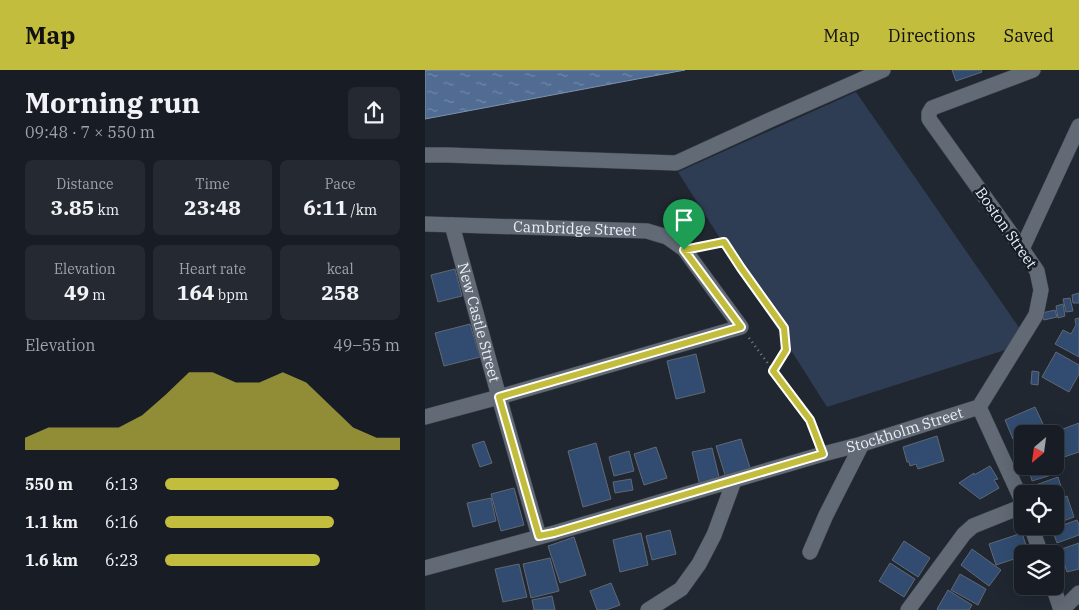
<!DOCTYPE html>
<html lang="en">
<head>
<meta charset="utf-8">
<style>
	:root { --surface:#181d25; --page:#252a32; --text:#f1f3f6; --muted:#9fa2a7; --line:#363b42; --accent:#c3bd3e }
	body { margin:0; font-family:"IBM Plex Serif",serif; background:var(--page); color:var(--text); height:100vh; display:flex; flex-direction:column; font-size:19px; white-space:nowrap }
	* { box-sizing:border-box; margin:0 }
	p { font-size:16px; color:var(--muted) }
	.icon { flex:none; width:28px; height:28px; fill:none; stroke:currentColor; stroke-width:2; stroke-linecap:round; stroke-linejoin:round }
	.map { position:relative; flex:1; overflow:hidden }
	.sheet { display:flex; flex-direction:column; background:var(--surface); width:425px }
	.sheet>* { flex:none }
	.needle { width:32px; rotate:209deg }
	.fabs { position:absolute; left:589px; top:355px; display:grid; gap:10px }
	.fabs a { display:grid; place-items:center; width:50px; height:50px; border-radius:8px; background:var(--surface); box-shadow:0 5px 20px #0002,0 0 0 1px var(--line); font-size:25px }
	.pin { position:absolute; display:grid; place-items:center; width:42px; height:42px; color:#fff; margin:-51px -21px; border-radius:50% 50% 50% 0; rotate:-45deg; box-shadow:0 0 5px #0007 }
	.pin .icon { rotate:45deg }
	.round { display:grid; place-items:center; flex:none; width:52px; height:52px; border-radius:8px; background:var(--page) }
	.overview { display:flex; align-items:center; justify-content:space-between; height:85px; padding:0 25px }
	h1 { font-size:28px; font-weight:800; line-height:38px }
	.metrics { display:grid; grid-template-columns:repeat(3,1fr); gap:8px; height:85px; padding:5px 25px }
	.metrics div { display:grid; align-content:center; border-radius:8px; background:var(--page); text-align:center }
	.metrics b { font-size:21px; font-weight:800 }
	.metrics small { font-size:14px; font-weight:400 }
	.metrics p { font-size:14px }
	.chart { height:140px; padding:10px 25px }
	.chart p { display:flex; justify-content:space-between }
	.chart svg { width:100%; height:90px; margin-top:5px; fill:var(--accent); opacity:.7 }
	ul { padding:0 25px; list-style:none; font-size:16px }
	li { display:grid; grid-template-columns:80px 60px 1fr; align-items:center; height:38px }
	li i { height:12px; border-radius:6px; background:var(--accent) }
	header { display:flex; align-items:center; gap:30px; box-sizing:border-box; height:70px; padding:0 25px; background:var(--accent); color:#111 }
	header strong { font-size:24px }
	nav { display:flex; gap:28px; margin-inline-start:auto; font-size:18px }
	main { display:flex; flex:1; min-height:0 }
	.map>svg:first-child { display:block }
	.grass { fill:#2e3d53 }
	.water { fill:url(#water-ripples); stroke:#7e93b0 }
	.building { fill:#314c70; stroke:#606874 }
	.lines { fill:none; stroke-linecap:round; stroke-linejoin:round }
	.minor-casing { stroke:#3f454e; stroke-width:16 }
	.path { stroke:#80868f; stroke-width:2.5; stroke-dasharray:1 4; stroke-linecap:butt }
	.minor { stroke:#616a75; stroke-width:15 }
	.route-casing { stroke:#fff; stroke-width:10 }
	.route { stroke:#c3bd3e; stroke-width:6 }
	.labels { text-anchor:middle; stroke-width:5; stroke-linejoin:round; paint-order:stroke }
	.street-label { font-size:15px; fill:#e9eef5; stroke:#171d27 }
</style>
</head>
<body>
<header>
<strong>Map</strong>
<nav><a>Map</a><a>Directions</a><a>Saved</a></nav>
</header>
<main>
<section class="sheet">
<div class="overview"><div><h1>Morning run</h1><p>09:48 · 7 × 550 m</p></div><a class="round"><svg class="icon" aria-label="share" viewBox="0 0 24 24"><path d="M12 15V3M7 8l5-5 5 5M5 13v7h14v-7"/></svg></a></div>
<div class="metrics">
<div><p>Distance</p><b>3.85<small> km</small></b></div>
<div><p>Time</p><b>23:48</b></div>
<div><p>Pace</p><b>6:11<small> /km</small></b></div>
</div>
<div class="metrics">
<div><p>Elevation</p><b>49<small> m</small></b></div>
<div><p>Heart rate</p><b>164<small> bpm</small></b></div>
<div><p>kcal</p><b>258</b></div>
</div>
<div class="chart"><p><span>Elevation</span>49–55 m</p>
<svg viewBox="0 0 160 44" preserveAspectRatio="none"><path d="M0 44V38L10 33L20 33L30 33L40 33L50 27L60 17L70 6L80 6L90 11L100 11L110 6L120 11L130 22L140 33L150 38L160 38V44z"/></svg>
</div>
<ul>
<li><b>550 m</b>6:13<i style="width:74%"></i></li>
<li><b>1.1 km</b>6:16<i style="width:72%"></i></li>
<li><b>1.6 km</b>6:23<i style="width:66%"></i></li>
</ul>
</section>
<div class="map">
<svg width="654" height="540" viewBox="0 0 654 540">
	<defs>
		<pattern id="water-ripples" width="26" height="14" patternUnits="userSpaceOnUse" patternTransform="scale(1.25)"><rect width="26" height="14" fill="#506c92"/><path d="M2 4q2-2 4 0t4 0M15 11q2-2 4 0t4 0" fill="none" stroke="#7288a7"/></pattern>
	</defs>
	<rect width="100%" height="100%" fill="#202731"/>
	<path class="grass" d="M431,22L595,259L580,280L402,337L253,102Z"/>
	<path class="water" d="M0,0H260L0,49Z"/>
	<path class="building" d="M527,0H556L557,2L531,11Z
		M30,199L37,226L13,232L6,205Z
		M654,223V233H648L647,225Z
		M645,228L648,241L641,242L638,229Z
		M638,234L640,246L633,248L631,236Z
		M630,240L632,247L619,250L617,243Z
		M654,248V287L630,274L638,260L646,264L651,255L650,249Z
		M45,254L55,287L19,296L10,263Z
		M631,282L654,295V304L644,322L617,307Z
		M271,284L280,322L251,329L242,291Z
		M607,301L614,302L613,315L606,314Z
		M610,337L619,356L601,364H598V365L588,369L580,350Z
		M654,353V382L636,388L630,373V364L627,363Z
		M512,366L519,391L493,399L491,394L485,396L484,392H482L478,377Z
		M316,369L326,401L301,408L291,376Z
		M59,371L67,393L55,397L47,375Z
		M171,373L186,429L158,437L143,381Z
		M231,377L242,408L219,415L209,384Z
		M287,378L295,411L275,416L267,382Z
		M204,381L209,401L189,406L184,387Z
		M631,384L636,402L607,411L603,396H630Z
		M565,396L573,409L569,410L574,418L555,429L534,413L549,403V405Z
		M633,407L638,423L630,426V424H607L605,417Z
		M206,409L208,420L190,423L188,412Z
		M89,418L99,455L76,461L66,424Z
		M642,426L649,447L630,454V431Z
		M66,428L71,451L48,457L42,433Z
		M652,450L654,455V465L632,473L627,459Z
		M245,460L251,484L227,490L221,466Z
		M216,463L223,495L195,502L188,470Z
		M597,463L604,484H598V486L571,495L564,474Z
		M149,467L161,505L135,513L123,476Z
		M479,471L505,488L493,507L467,490Z
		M654,473V499L642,502L638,490L632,492L630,484H629L628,482Z
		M547,479L576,500L564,516L536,495Z
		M125,488L134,521L106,528L98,494Z
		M465,493L490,509L479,527L454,511Z
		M94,494L102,527L78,532L70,499Z
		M535,504L561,519L553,535L526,520Z
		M186,513L195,535L181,540H172L165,521Z
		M523,520L547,535L544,540H513L512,539Z
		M127,526L130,540H109L107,530Z"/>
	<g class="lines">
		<g class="minor-casing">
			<g id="minor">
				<path d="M0,85H23L251,93L347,49L458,0"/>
				<path id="s1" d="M0,154L222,161L242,167L259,179L316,257L74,327L0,347"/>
				<path id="s2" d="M27,155L74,327L114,466"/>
				<path d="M597,179L654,56"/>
				<path d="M554,337L611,245L616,220L612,201L597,179L504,49V43L507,38L608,0"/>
				<path d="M554,337L598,433"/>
				<path d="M606,456L616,484"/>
				<path d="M385,482L401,445L437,374"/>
				<path id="s3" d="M0,498L129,463L398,384L437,374L554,337"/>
				<path d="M628,516L636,540"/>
				<path d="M223,540L256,519L274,494L289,465L309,411"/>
				<path d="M483,540L539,464L548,456L598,436"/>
				<path d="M637,540L654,523"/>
			</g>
		</g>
		<path class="path" d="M275,177L299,172L316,198L359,258L361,280L348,301
			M324,268L385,350L393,371"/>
		<use href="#minor" class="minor"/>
	</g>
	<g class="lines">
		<g class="route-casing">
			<path id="route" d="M299,172L316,198L359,258L361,280L348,301L385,350L398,384L129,463L114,466L74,327L316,257L259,180Z"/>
		</g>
		<use href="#route" class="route"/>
	</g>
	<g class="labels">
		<g class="street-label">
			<text transform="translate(581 158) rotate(55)" y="5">Boston Street</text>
			<text dy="5" stroke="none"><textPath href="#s1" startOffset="150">Cambridge Street</textPath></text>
			<text dy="5" stroke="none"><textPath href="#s2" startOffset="101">New Castle Street</textPath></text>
			<text dy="5" stroke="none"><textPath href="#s3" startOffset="499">Stockholm Street</textPath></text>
		</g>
	</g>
</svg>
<div class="fabs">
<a><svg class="needle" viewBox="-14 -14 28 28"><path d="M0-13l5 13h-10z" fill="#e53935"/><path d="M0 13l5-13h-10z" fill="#9fa2a7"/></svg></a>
<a><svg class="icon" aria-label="locate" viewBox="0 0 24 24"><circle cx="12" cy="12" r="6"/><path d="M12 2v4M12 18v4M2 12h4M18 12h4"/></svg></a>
<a><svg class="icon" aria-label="layers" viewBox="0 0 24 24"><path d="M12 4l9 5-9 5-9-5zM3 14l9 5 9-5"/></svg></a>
</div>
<div class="pin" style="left:259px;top:180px;background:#1e9e55"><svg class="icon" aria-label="arrive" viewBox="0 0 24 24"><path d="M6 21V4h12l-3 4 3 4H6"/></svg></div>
</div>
</main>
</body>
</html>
